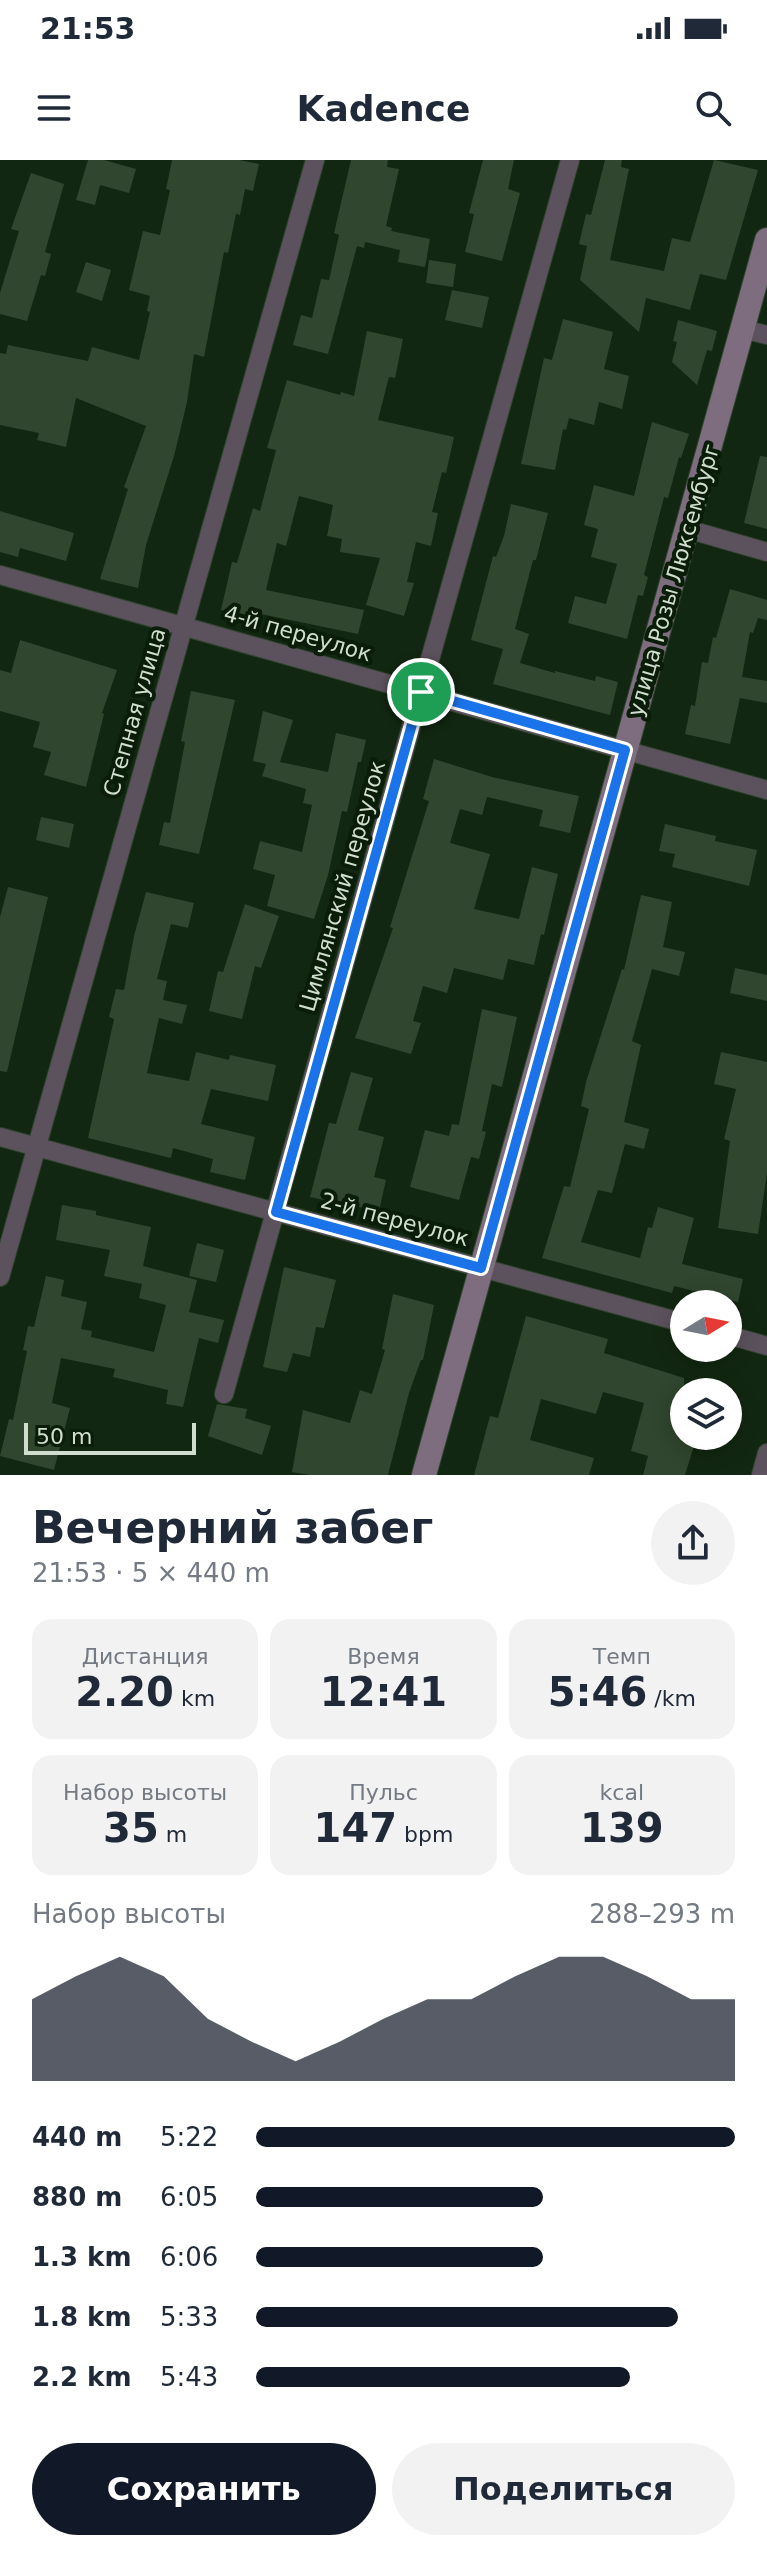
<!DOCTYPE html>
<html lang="ru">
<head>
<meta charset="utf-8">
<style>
	:root { --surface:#fff; --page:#f2f2f3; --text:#1f2937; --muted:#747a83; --accent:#111827 }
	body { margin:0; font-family:"DejaVu Sans",sans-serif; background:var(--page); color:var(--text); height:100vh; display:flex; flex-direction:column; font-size:30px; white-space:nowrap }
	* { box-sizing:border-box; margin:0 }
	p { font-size:26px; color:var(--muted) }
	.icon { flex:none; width:44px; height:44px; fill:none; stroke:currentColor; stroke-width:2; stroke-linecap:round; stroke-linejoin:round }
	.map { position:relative; height:1315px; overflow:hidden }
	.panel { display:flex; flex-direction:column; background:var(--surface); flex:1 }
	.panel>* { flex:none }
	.needle { width:52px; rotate:80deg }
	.buttons { position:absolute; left:670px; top:1130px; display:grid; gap:16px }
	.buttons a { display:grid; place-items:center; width:72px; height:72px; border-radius:50%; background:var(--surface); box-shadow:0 4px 20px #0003; font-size:40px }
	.scale { position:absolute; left:24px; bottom:20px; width:172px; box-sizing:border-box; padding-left:8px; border:4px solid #d0ddcf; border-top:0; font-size:22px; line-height:28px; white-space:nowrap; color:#d0ddcf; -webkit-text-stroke:6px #091d08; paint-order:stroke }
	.pin { position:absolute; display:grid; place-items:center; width:68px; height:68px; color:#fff; margin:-34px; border:4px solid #fff; border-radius:50%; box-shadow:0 2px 8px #0007 }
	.round { display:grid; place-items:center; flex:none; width:84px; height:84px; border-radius:42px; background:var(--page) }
	.head { display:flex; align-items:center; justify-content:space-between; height:136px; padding:0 32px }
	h1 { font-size:44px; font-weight:700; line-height:60px }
	.stats { display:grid; grid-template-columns:repeat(3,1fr); gap:12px; height:136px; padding:8px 32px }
	.stats div { display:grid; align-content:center; border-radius:20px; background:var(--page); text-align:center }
	.stats b { font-size:40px; font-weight:700 }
	.stats small { font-size:22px; font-weight:400 }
	.stats p { font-size:22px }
	.chart { height:224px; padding:16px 32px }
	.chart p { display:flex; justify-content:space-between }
	.chart svg { width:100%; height:144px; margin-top:8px; fill:var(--accent); opacity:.7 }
	.button { display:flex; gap:16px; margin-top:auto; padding:16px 32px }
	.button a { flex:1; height:92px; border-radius:48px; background:var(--accent); color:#fff; font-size:32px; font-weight:700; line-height:92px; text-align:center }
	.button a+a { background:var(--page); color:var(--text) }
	ul { padding:0 32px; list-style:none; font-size:26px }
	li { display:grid; grid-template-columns:128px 96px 1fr; align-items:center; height:60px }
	li i { height:20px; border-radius:10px; background:var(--accent) }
	.status { display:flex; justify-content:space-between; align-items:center; height:56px; padding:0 40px; background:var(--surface); direction:ltr }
	.status svg { height:22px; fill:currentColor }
	header { display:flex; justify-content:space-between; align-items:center; height:104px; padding:0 32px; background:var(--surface); font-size:36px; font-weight:700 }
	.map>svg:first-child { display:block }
	.building { fill:#30462e }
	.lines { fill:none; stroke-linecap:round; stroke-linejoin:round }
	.street-casing { stroke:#30442f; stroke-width:20 }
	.secondary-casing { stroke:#30442f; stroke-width:26 }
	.street { stroke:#5c525d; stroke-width:18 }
	.secondary { stroke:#7e6d7e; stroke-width:24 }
	.route-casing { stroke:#fff; stroke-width:16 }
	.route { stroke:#1a73e8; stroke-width:10 }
	.labels { text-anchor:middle; stroke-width:8; stroke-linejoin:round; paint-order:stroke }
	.street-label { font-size:22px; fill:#d0ddcf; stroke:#091d08 }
</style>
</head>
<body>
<div class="status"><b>21:53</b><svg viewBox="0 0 49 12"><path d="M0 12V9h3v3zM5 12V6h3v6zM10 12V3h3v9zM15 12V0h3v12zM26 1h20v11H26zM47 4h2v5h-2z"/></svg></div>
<header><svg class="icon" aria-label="menu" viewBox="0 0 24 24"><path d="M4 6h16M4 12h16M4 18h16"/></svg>Kadence<svg class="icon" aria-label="search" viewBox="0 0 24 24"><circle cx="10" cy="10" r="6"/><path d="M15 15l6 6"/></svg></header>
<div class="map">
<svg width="767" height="1315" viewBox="0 0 767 1315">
	<rect width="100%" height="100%" fill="#122711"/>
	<path class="building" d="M88,0H104L136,9L129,33L100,25L95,45L76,40Z
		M172,0H239L259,4L253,31L245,29L240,55L236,54L228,93L224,92L204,197L194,194L187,242L174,296L146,385L138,428L100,419L128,329L124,327L146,266L76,238L66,287L37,280L39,273L0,265V193L6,194L8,185L88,201L92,187L139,200L150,152L147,151L150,136L129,130L143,71L160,75L170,30L166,29Z
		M351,0H388L387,7L399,9L386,66L392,68L391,71L430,79L425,107L398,102L400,90L365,82L364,88L357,86L328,194L293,185L301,155L312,158L321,119L329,120L339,75L334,73Z
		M483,0H514L508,29L520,33L502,101L465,92L474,54L469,53Z
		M605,0H622L621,7L629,9L610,100L664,111L672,78L690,82L714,0L758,10L726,120L700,114L690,150L646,138L639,172L580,120L587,86L579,84L586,54L591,55Z
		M31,13L64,24L45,92L51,94L45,116L41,115L27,161L0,154V133L19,71L11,69Z
		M429,100L456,104L453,127L426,123Z
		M86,102L111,110L102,141L76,132Z
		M452,130L489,137L482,168L445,160Z
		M563,159L613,172L604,209L629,216L622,249L599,242L594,265L569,258L566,270L563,269L555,310L521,304L544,198L552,200Z
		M678,160L717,171L712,191L707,190L697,225L672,202L677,182L673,181Z
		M367,171L403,179L395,218L389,217L378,260L454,277L446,313L442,312L432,352L438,353L431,386L416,382L407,422L414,423L404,456L366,445L380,398L340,392L342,379L327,376L333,345L299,336L286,386L277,383L266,430L364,450L358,474L261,454L260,459L221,450L232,402L237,403L253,348L260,351L276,290L267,288L287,220L340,235L341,232L354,236Z
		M652,262L689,274L681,298L679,297L668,338L664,337L644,415L648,417L643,436L638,435L627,479L568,463L575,436L606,444L617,404L591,397L598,369L584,365L594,325L634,336Z
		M760,296L767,297V369L744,363Z
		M511,344L548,353L536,400H533L515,469L529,474L520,503L555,513V511L595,521L596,516L618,522L610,555L493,524L503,489L471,480L493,396L496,397L504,376Z
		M0,351L74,373L66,401L20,388L18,397L0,392Z
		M730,429L767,440V460L758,458L753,473L750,472L742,517L767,521V543L740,538L730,584L685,574L691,545L695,546L702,502L708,503L713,477L716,478Z
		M20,480L117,510L102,553L104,554L86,627L44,615L51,592L33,587L40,562L0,551V510L11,513Z
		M191,531L235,540L199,694L159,685L164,662L170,663L185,582L181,581Z
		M263,551L293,560L280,602L328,612L336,573L366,580L361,602H358L347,652L342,651L328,715L314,759L267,746L275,715L253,709L260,681L302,692L312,645L303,643L306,629L262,616L266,604L253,601Z
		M434,599L492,617L579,636L570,673L539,666L543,650L487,637L482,655L460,649L450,683L490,694L474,749L519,759L532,707L558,714L544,775L541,774L534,805L508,799L503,820L454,808L447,833L423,826L413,861L421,863L411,894L355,878L393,768L390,767L429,641L423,639Z
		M41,657L74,664L69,688L36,680Z
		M665,664L716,676L715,681L757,690L749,726L672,707L675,694L659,691Z
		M8,727L48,737L7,912L0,911V757Z
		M146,732L194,743L188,768L171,764L157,819L167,821L163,840L187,845L182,864L159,858L147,913L189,921L196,892L229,900L230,895L276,905L268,941L211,929L201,964L255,977L245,1020L210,1012L213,999L173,988L171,998L88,978L114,859L109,857L116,829L124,830L134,776Z
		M641,735L672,742L663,787L685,792L679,816L652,809L632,881L641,885L624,962L649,969L644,989L625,984L612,1033L598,1030L581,1082L640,1098L648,1067L652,1068L658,1047L694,1058L682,1104L743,1119L738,1142L674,1126L672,1133L542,1098L564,1026L570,1027L589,949L581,946L586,922L622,809L624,810Z
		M245,744L279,756L261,808L255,806L242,859L209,851L218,811L223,812Z
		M735,808L767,815V841L730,833Z
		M482,849L517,857L502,927L492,924L482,971L486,972L479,999L471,997L459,1040L410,1027L425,970L449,976L452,964L459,965Z
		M721,892L767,902V1013L758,1074L718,1068L730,981L724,979L736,929L714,924Z
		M351,912L373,918L358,970L384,977L374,1017L386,1020L379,1051L310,1037L329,963L336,964Z
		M62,1045L96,1051V1055L151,1067L143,1106L197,1120L189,1152L224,1160L218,1183L199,1178L183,1247L166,1244L168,1230L113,1217L115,1209L61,1198L52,1243L70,1248L54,1310L0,1296L9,1259L13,1260L27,1191L23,1190L28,1166L34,1167L46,1116L64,1120L61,1136L87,1142L81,1169L92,1171L91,1177L154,1192L166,1145L139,1138L142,1124L104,1116L110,1090L56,1080Z
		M197,1083L224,1090L216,1122L189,1116Z
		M284,1107L336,1120L324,1168L316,1167L310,1197L293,1193L287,1212L263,1207Z
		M393,1134L434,1145L423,1200H421L409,1233L388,1315H310L292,1312L303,1250L350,1263L360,1230L372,1234L385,1190L382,1189Z
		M526,1156L608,1179L604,1193L684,1218V1276L696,1279L685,1315H643L648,1296L631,1291L644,1243L603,1232L596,1254L541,1239L530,1280L594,1298L589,1315H474L490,1256L498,1258Z
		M217,1244L247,1249L245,1258L271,1266L262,1295L208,1276Z"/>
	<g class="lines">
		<g class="street-casing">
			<path id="street" d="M742,169L767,175
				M687,369L767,392
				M0,415L767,630
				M0,977L684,1163
				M0,1117L315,0
				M728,1175L767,1186
				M224,1234L570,0
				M761,1315L767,1293"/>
		</g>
		<g class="secondary-casing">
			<path id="secondary" d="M424,1315L767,80"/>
		</g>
		<use href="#street" class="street"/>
		<use href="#secondary" class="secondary"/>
	</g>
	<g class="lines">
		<g class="route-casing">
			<path id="route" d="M421,532L625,590L481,1108L276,1052Z"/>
		</g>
		<use href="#route" class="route"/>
	</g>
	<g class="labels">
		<g class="street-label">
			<text transform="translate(673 420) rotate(-74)" y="8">улица Розы Люксембург</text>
			<text transform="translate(298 473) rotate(16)" y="8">4-й переулок</text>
			<text transform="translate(134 552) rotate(-74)" y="8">Степная улица</text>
			<text transform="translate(342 726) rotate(-74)" y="8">Цимлянский переулок</text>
			<text transform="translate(395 1059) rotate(15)" y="8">2-й переулок</text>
		</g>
	</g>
</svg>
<div class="buttons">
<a><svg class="needle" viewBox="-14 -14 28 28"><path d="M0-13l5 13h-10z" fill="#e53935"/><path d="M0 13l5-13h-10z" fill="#747a83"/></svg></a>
<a><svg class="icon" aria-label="layers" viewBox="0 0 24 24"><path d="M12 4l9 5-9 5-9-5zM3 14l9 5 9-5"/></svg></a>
</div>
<div class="scale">50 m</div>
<div class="pin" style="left:421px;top:532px;background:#1e9e55"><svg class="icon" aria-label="arrive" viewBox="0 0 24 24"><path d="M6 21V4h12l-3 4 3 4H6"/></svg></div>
</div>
<section class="panel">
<div class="head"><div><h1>Вечерний забег</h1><p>21:53 · 5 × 440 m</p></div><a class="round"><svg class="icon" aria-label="share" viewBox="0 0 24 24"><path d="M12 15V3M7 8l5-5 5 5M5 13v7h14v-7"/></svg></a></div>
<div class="stats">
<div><p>Дистанция</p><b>2.20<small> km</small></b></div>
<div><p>Время</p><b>12:41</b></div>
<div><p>Темп</p><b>5:46<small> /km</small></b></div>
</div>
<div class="stats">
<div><p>Набор высоты</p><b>35<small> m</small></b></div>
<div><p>Пульс</p><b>147<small> bpm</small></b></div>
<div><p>kcal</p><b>139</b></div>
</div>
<div class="chart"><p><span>Набор высоты</span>288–293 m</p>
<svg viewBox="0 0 160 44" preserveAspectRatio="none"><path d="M0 44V19L10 12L20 6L30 12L40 25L50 32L60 38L70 32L80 25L90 19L100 19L110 12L120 6L130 6L140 12L150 19L160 19V44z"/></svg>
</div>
<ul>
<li><b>440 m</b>5:22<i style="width:100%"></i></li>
<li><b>880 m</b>6:05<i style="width:60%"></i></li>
<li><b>1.3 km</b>6:06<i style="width:60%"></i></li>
<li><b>1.8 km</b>5:33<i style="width:88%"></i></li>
<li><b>2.2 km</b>5:43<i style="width:78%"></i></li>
</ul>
<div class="button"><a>Сохранить</a><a>Поделиться</a></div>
</section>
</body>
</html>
